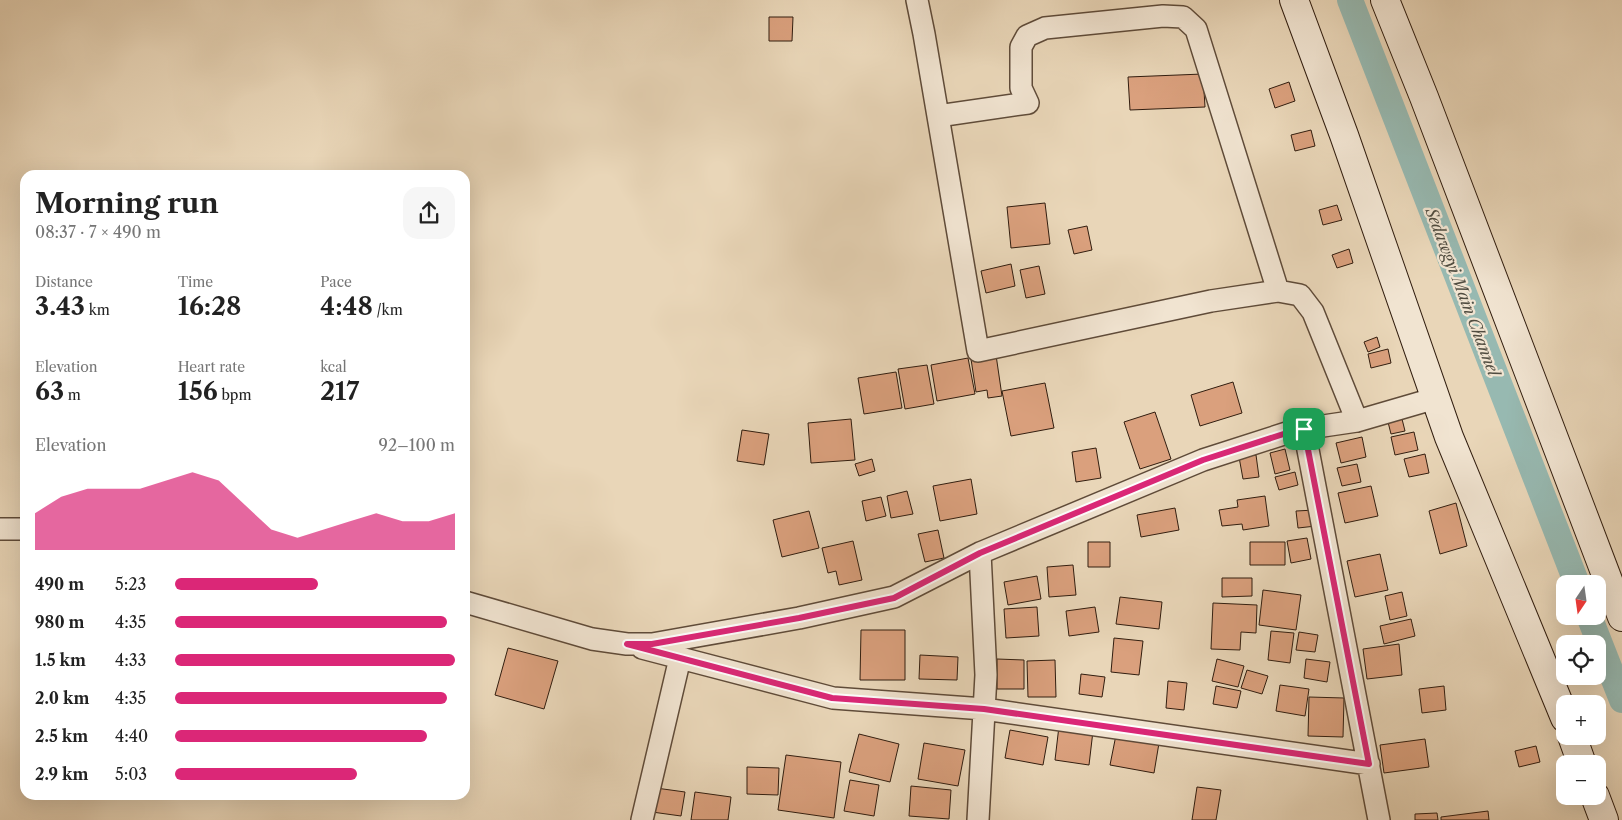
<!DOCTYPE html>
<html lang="en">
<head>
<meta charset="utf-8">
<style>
	:root { --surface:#fff; --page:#f6f6f6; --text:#222; --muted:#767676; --accent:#db2777 }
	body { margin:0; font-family:"Libre Caslon Text",serif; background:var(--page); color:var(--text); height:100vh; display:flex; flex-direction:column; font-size:19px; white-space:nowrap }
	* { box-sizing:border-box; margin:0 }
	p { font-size:16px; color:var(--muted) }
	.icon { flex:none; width:28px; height:28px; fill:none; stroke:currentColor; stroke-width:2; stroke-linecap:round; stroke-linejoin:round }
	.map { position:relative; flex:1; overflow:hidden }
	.panel { position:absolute; left:20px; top:170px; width:450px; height:630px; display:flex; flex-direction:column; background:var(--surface); border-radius:15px; box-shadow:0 5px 20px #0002 }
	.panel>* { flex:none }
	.needle { width:32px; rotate:193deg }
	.controls { position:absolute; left:1556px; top:575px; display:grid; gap:10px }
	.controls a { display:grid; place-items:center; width:50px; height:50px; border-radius:10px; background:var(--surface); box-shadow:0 5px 20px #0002; font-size:25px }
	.pin { position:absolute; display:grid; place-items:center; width:42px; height:42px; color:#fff; margin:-21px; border-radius:10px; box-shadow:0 2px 8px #0006 }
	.round { display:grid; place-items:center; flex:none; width:52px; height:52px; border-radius:15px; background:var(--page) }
	.overview { display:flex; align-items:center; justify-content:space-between; height:85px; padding:0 15px }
	h1 { font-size:28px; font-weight:700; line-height:38px }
	.stats { display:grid; grid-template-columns:repeat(3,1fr); gap:8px; height:85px; padding:5px 15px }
	.stats div { display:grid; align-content:center }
	.stats b { font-size:25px; font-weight:700 }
	.stats small { font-size:14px; font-weight:400 }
	.stats p { font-size:14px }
	.chart { height:140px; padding:10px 15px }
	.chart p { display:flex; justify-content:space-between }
	.chart svg { width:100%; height:90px; margin-top:5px; fill:var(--accent); opacity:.7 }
	ul { padding:0 15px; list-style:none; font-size:16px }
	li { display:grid; grid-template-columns:80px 60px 1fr; align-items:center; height:38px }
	li i { height:12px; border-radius:6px; background:var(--accent) }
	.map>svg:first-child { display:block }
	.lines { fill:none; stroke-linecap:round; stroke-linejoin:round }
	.canal { stroke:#97b9b1; stroke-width:26 }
	.building { fill:#daa07d; stroke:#311d0f }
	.street-casing { stroke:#5f4b39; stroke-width:24 }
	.secondary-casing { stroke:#311d0f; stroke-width:30 }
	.street { stroke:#f1e4d1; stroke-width:21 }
	.secondary { stroke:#f1e4d1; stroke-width:28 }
	.route-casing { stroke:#fff; stroke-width:10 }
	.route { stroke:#db2777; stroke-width:6 }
	.labels { text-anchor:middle; stroke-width:4.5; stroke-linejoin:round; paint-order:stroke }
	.water-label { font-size:16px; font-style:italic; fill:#504c40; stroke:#f1e4d1 }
</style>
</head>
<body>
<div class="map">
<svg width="1622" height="820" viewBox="0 0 1622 820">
	<rect width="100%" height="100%" fill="#e9d6b8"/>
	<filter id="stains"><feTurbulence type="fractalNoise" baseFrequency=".004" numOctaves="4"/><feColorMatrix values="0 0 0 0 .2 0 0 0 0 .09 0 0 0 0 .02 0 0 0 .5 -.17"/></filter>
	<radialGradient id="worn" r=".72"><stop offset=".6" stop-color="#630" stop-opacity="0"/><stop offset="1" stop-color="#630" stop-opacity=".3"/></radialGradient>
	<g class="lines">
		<path class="canal" d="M1350,0L1577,584
			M1589,616L1622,700"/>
	</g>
	<path class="building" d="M769,17H793L792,41H769Z
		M1203,74L1205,107L1130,110L1128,77Z
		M1289,82L1295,101L1275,108L1269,89Z
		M1311,130L1315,146L1295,151L1291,135Z
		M1045,203L1050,244L1011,248L1007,207Z
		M1337,205L1342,220L1323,225L1319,210Z
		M1087,226L1092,250L1074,254L1068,230Z
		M1349,249L1353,263L1337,268L1332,255Z
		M1011,264L1015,286L986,293L981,271Z
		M1039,266L1045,294L1026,298L1020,270Z
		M1377,337L1380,347L1368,352L1364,342Z
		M1388,349L1391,363L1371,368L1368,354Z
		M996,355L1002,396L988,398L987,390L976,392L971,359Z
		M968,358L975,394L937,401L931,365Z
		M927,365L934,404L905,409L898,369Z
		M896,372L902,408L864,414L858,378Z
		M1233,382L1242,413L1200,426L1191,395Z
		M1045,383L1054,428L1011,436L1002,391Z
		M1155,412L1171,459L1140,469L1124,422Z
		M851,419L855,460L811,463L808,423Z
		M1402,419L1405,431L1391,434L1388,422Z
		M742,430L769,434L764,465L737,461Z
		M1414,432L1418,450L1395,455L1391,437Z
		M1362,437L1366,457L1341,463L1336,443Z
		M1096,448L1101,478L1076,482L1072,452Z
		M1285,449L1290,470L1275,474L1270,453Z
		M1425,454L1429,473L1409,477L1404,459Z
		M1256,455L1259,477L1243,479L1239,457Z
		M872,459L875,471L859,476L855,464Z
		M1357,464L1361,482L1342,486L1337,468Z
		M1295,472L1298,485L1279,490L1275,477Z
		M971,479L977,514L940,521L933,486Z
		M1371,486L1378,516L1345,523L1338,493Z
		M907,491L913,514L891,518L887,496Z
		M1265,496L1269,526L1243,530L1242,524L1222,526L1219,510L1238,507L1237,500Z
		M881,497L886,516L866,521L862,501Z
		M1456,503L1467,546L1440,554L1429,511Z
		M1175,508L1179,530L1141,537L1137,515Z
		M1315,510L1316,526L1298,528L1296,511Z
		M809,511L819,548L782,557L773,520Z
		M938,530L944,558L925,562L918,534Z
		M1307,538L1311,559L1291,563L1287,541Z
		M853,541L862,580L839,585L836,571L828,573L822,548Z
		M1088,542H1110V567H1088Z
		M1250,542H1285V565H1250Z
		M1380,554L1388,590L1355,597L1347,561Z
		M1073,565L1076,595L1049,597L1047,567Z
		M1037,576L1041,599L1008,605L1004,582Z
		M1222,578H1252V596L1222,597Z
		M1263,590L1301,595L1296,630L1259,625Z
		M1402,592L1407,616L1390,620L1385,596Z
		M1120,597L1162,602L1159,629L1116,624Z
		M1213,603L1257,605L1256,633L1241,632L1240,650L1211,649Z
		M1037,607L1039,636L1006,638L1004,609Z
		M1095,607L1099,632L1069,636L1066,611Z
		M1411,619L1415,636L1384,644L1380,626Z
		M861,630H905V680H860Z
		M1271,631L1294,633L1290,663L1268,660Z
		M1299,632L1318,635L1315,652L1296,650Z
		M1114,638L1143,641L1139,675L1111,672Z
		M1399,644L1402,675L1367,679L1363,649Z
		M508,648L558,661L544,709L495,695Z
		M920,655L958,657L957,680L919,679Z
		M997,659L1024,660V689H997Z
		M1217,659L1244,666L1238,687L1212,681Z
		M1306,659L1330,662L1327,682L1304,678Z
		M1055,660L1056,697H1028L1027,661Z
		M1247,670L1268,676L1262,694L1241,688Z
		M1081,674L1105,677L1102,697L1079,694Z
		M1168,681L1187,683L1184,710L1166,708Z
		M1280,685L1309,689L1305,716L1276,711Z
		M1216,686L1241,691L1237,708L1213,704Z
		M1444,686L1446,710L1422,713L1419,689Z
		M1309,697L1344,698L1343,737L1308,736Z
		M1059,726L1093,731L1089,765L1055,760Z
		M1010,730L1048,737L1043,765L1005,758Z
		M859,734L899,744L890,782L849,772Z
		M1116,735L1159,743L1154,773L1110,765Z
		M1425,739L1429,767L1384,773L1380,745Z
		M924,743L965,750L958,786L918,779Z
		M1536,746L1540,762L1519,767L1515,751Z
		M786,755L841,762L834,818L778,810Z
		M747,767L779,768L778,795L747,794Z
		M850,780L879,785L874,816L844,811Z
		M911,786L951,790L949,819L909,816Z
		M1197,787L1221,790L1216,820H1192Z
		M656,788L685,792L681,816L652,812Z
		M695,792L731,797L728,820H691Z
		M1488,811L1489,820H1441V817Z
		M1437,813L1438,820H1415V814Z"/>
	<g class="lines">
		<g class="street-casing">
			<path id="street" d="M917,0L924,34L978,351L1211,301L1278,291L1300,295L1313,312L1357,421
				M938,116L1028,103L1021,88V47L1027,36L1045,28L1163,16L1183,17L1196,29L1278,291
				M1304,429L1379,820
				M0,529H25
				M465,602L592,639L627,644H652L799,618L894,597L980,553L1203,460L1296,430L1357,421L1436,398
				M642,648L833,698L984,709L1369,764
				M642,820L680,658
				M978,820L986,675L980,553"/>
		</g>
		<g class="secondary-casing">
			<path id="secondary" d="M1294,0L1344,135L1449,437L1565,718
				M1385,0L1424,97L1622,617
				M1572,736L1582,764
				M1595,796L1604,820"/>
		</g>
		<use href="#street" class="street"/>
		<use href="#secondary" class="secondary"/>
	</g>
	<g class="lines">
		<g class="route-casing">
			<path id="route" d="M1304,429L1369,764L984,709L832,698L627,644H652L799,618L894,598L980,553L1203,460L1296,430Z"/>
		</g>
		<use href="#route" class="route"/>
	</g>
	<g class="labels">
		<g class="water-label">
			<text transform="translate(1463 292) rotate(69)" y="6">Sedawgyi Main Channel</text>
		</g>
	</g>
	<rect width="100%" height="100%" filter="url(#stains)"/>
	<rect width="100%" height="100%" fill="url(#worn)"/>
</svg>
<div class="controls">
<a><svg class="needle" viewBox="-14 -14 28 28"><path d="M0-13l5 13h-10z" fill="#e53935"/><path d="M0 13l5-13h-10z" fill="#767676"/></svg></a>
<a><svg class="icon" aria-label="locate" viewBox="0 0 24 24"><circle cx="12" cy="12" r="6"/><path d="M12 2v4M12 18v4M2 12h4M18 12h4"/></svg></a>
<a>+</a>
<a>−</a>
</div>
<div class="pin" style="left:1304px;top:429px;background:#1e9e55"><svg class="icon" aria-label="arrive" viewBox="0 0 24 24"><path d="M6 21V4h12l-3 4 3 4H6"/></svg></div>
<section class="panel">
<div class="overview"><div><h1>Morning run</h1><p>08:37 · 7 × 490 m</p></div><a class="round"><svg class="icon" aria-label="share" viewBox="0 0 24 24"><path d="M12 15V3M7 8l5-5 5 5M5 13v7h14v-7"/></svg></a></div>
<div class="stats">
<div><p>Distance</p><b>3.43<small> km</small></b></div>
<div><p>Time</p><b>16:28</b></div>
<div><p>Pace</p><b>4:48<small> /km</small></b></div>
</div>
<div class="stats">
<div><p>Elevation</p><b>63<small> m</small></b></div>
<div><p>Heart rate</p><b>156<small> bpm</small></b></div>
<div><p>kcal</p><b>217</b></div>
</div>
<div class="chart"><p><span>Elevation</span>92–100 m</p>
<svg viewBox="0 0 160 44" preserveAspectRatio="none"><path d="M0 44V26L10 18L20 14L30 14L40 14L50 10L60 6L70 10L80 22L90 34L100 38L110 34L120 30L130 26L140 30L150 30L160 26V44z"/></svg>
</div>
<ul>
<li><b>490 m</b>5:23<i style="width:51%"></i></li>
<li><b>980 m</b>4:35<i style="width:97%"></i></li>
<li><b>1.5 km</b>4:33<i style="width:100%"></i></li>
<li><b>2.0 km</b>4:35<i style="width:97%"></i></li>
<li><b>2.5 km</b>4:40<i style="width:90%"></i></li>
<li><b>2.9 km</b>5:03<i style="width:65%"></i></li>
</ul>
</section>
</div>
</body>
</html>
